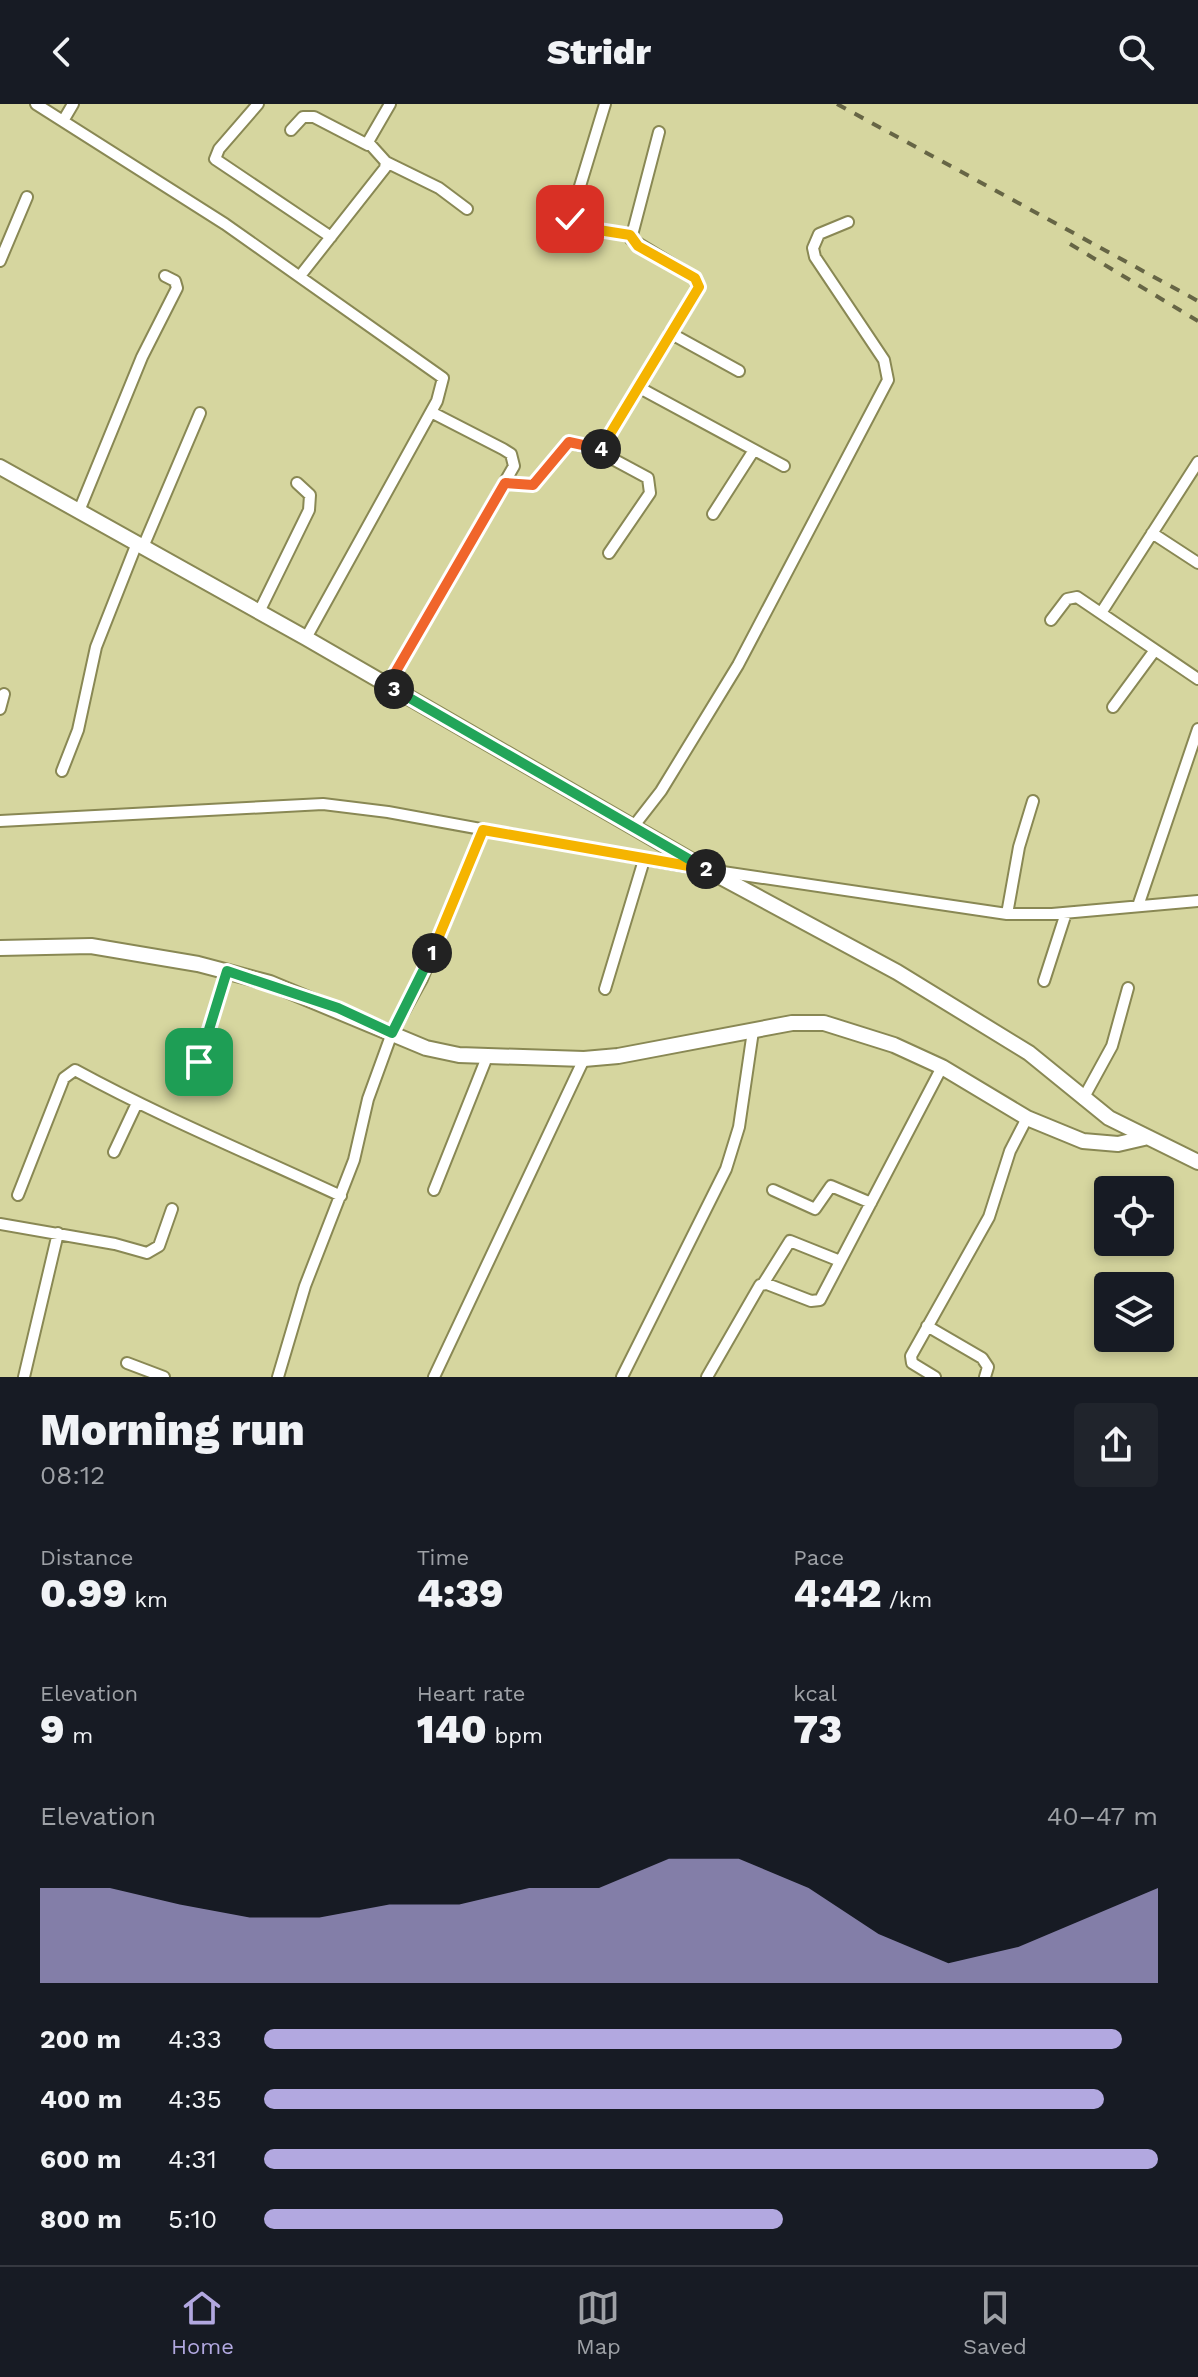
<!DOCTYPE html>
<html lang="en">
<head>
<meta charset="utf-8">
<style>
	:root { --surface:#171b24; --page:#20242c; --text:#f1f3f6; --muted:#9ea1a6; --line:#363941; --accent:#b2a8e0 }
	body { margin:0; font-family:"Work Sans",sans-serif; background:var(--page); color:var(--text); height:100vh; display:flex; flex-direction:column; font-size:30px; white-space:nowrap }
	* { box-sizing:border-box; margin:0 }
	p { font-size:26px; color:var(--muted) }
	.icon { flex:none; width:44px; height:44px; fill:none; stroke:currentColor; stroke-width:2; stroke-linecap:round; stroke-linejoin:round }
	.map { position:relative; height:1273px; overflow:hidden }
	.panel { display:flex; flex-direction:column; background:var(--surface); flex:1 }
	.panel>* { flex:none }
	.buttons { position:absolute; left:1094px; top:1072px; display:grid; gap:16px }
	.buttons a { display:grid; place-items:center; width:80px; height:80px; border-radius:8px; background:var(--surface); box-shadow:0 4px 12px #0003; font-size:40px }
	.pin { position:absolute; display:grid; place-items:center; width:68px; height:68px; color:#fff; margin:-34px; border-radius:16px; box-shadow:0 4px 12px #0006 }
	.km { position:absolute; width:40px; height:40px; margin:-20px; border-radius:50%; background:#222; color:#fff; font-size:22px; line-height:40px; text-align:center }
	.round { display:grid; place-items:center; flex:none; width:84px; height:84px; border-radius:8px; background:var(--page) }
	.head { display:flex; align-items:center; justify-content:space-between; height:136px; padding:0 40px }
	h1 { font-size:44px; font-weight:800; line-height:60px }
	.stats { display:grid; grid-template-columns:repeat(3,1fr); gap:12px; height:136px; padding:8px 40px }
	.stats div { display:grid; align-content:center }
	.stats b { font-size:40px; font-weight:800 }
	.stats small { font-size:22px; font-weight:400 }
	.stats p { font-size:22px }
	.chart { height:224px; padding:16px 40px }
	.chart p { display:flex; justify-content:space-between }
	.chart svg { width:100%; height:144px; margin-top:8px; fill:var(--accent); opacity:.7 }
	ul { padding:0 40px; list-style:none; font-size:26px }
	li { display:grid; grid-template-columns:128px 96px 1fr; align-items:center; height:60px }
	li i { height:20px; border-radius:10px; background:var(--accent) }
	header { display:flex; justify-content:space-between; align-items:center; height:104px; padding:0 40px; background:var(--surface); font-size:36px; font-weight:800 }
	.menu { display:flex; justify-content:space-around; align-items:center; height:112px; border-top:2px solid var(--line); background:var(--surface); font-size:22px; color:var(--muted) }
	.menu a { display:grid; justify-items:center; gap:4px }
	.menu .current { color:var(--accent) }
	.map>svg:first-child { display:block }
	.lines { fill:none; stroke-linecap:round; stroke-linejoin:round }
	.street-casing { stroke:#898854; stroke-width:14 }
	.secondary-casing { stroke:#898854; stroke-width:18 }
	.street { stroke:#fff; stroke-width:10 }
	.secondary { stroke:#fff; stroke-width:14 }
	.rail { stroke:#666545; stroke-width:4; stroke-dasharray:10 10; stroke-linecap:butt }
	.split-1-casing { stroke:#fff; stroke-width:16 }
	.split-2-casing { stroke:#fff; stroke-width:16 }
	.split-3-casing { stroke:#fff; stroke-width:16 }
	.split-4-casing { stroke:#fff; stroke-width:16 }
	.split-5-casing { stroke:#fff; stroke-width:16 }
	.split-1 { stroke:#22a559; stroke-width:10 }
	.split-2 { stroke:#f5b400; stroke-width:10 }
	.split-3 { stroke:#22a559; stroke-width:10 }
	.split-4 { stroke:#f0652b; stroke-width:10 }
	.split-5 { stroke:#f5b400; stroke-width:10 }
</style>
</head>
<body>
<header><svg class="icon" aria-label="back" viewBox="0 0 24 24"><path d="M15 5l-7 7 7 7"/></svg>Stridr<svg class="icon" aria-label="search" viewBox="0 0 24 24"><circle cx="10" cy="10" r="6"/><path d="M15 15l6 6"/></svg></header>
<div class="map">
<svg width="1198" height="1273" viewBox="0 0 1198 1273">
	<rect width="100%" height="100%" fill="#d6d69f"/>
	<g class="lines">
		<g class="street-casing">
			<path id="street" d="M36,0L225,120L443,274L437,297L306,534
				M258,0L219,45L215,55L331,133
				M605,0L570,115L586,124L630,131
				M63,17L73,0
				M291,26L303,13H314L368,41
				M386,58L439,84L467,105
				M0,157L27,93
				M300,172L385,64L386,58L368,38L390,0
				M670,229L739,267
				M638,283L784,362
				M596,346L648,374L650,389L609,449
				M505,379L533,381L569,338L596,346L602,343L698,186L695,174L631,135L659,28
				M79,407L142,253L177,184L175,177L165,172
				M713,410L754,346
				M1152,429L1198,459
				M143,443L200,309
				M259,508L309,406L310,391L297,379
				M1101,509L1198,358
				M1051,516L1067,495L1077,493L1198,575
				M388,581L514,362L511,350L503,345L431,308
				M1113,603L1155,546
				M0,605L4,590
				M62,667L78,626L96,543L137,439
				M0,717L323,700L388,708L700,765
				M633,723L661,687L738,561L888,276L884,256L815,153L813,144L819,130L848,118
				M716,767L1007,810H1052L1198,797
				M1138,802L1198,625
				M1007,810L1019,743L1033,697
				M1044,877L1066,809
				M605,885L644,756
				M199,958L227,867
				M1083,995L1112,942L1128,884
				M114,1048L137,999
				M434,1086L487,953
				M773,1086L815,1105L831,1082L871,1099
				M18,1091L64,974L75,966C163,1014 251,1050 341,1092
				M0,1120L115,1140L147,1149L159,1142L172,1105
				M763,1180L790,1137L840,1157
				M927,1222L982,1254L988,1263L985,1273
				M127,1259L164,1273
				M24,1273L58,1129
				M278,1273L305,1182L354,1056L368,995L392,929L422,875L483,726
				M434,1273L584,955
				M622,1273L726,1065L739,1023L753,927
				M707,1273L760,1181L767,1180L811,1197L820,1196L942,963
				M935,1273L912,1259L911,1252L989,1113L1010,1047L1027,1014"/>
		</g>
		<g class="secondary-casing">
			<path id="secondary" d="M0,363L306,534L706,765L897,868L1029,949L1109,1014L1198,1058
				M0,844L91,842L198,860L270,879L426,944L459,951L584,955L618,952L792,919H824L894,941L942,963L1027,1014L1083,1037L1118,1040L1144,1034"/>
		</g>
		<use href="#street" class="street"/>
		<use href="#secondary" class="secondary"/>
		<path class="rail" d="M837,0L1198,197
			M1070,140L1198,217"/>
	</g>
	<g class="lines">
		<g class="split-1-casing">
			<path id="split-1" d="M199,958L227,867L338,904L392,929L432,849"/>
		</g>
		<g class="split-2-casing">
			<path id="split-2" d="M432,849L483,726L706,765"/>
		</g>
		<g class="split-3-casing">
			<path id="split-3" d="M394,585L706,765"/>
		</g>
		<g class="split-4-casing">
			<path id="split-4" d="M394,585L388,581L505,379L533,381L569,338L601,345"/>
		</g>
		<g class="split-5-casing">
			<path id="split-5" d="M570,115L586,124L630,131L638,142L695,174L699,183L601,345"/>
		</g>
		<use href="#split-1" class="split-1"/>
		<use href="#split-2" class="split-2"/>
		<use href="#split-3" class="split-3"/>
		<use href="#split-4" class="split-4"/>
		<use href="#split-5" class="split-5"/>
	</g>
</svg>
<div class="buttons">
<a><svg class="icon" aria-label="locate" viewBox="0 0 24 24"><circle cx="12" cy="12" r="6"/><path d="M12 2v4M12 18v4M2 12h4M18 12h4"/></svg></a>
<a><svg class="icon" aria-label="layers" viewBox="0 0 24 24"><path d="M12 4l9 5-9 5-9-5zM3 14l9 5 9-5"/></svg></a>
</div>
<div class="pin" style="left:199px;top:958px;background:#1e9e55"><svg class="icon" aria-label="arrive" viewBox="0 0 24 24"><path d="M6 21V4h12l-3 4 3 4H6"/></svg></div>
<div class="pin" style="left:570px;top:115px;background:#d93025"><svg class="icon" aria-label="check" viewBox="0 0 24 24"><path d="M5 12l5 5 9-10"/></svg></div>
<b class="km" style="left:432px;top:849px">1</b>
<b class="km" style="left:706px;top:765px">2</b>
<b class="km" style="left:394px;top:585px">3</b>
<b class="km" style="left:601px;top:345px">4</b>
</div>
<section class="panel">
<div class="head"><div><h1>Morning run</h1><p>08:12</p></div><a class="round"><svg class="icon" aria-label="share" viewBox="0 0 24 24"><path d="M12 15V3M7 8l5-5 5 5M5 13v7h14v-7"/></svg></a></div>
<div class="stats">
<div><p>Distance</p><b>0.99<small> km</small></b></div>
<div><p>Time</p><b>4:39</b></div>
<div><p>Pace</p><b>4:42<small> /km</small></b></div>
</div>
<div class="stats">
<div><p>Elevation</p><b>9<small> m</small></b></div>
<div><p>Heart rate</p><b>140<small> bpm</small></b></div>
<div><p>kcal</p><b>73</b></div>
</div>
<div class="chart"><p><span>Elevation</span>40–47 m</p>
<svg viewBox="0 0 160 44" preserveAspectRatio="none"><path d="M0 44V15L10 15L20 20L30 24L40 24L50 20L60 20L70 15L80 15L90 6L100 6L110 15L120 29L130 38L140 33L150 24L160 15V44z"/></svg>
</div>
<ul>
<li><b>200 m</b>4:33<i style="width:96%"></i></li>
<li><b>400 m</b>4:35<i style="width:94%"></i></li>
<li><b>600 m</b>4:31<i style="width:100%"></i></li>
<li><b>800 m</b>5:10<i style="width:58%"></i></li>
</ul>
</section>
<nav class="menu">
<a class="current"><svg class="icon" aria-label="home" viewBox="0 0 24 24"><path d="M3 11l9-7 9 7M6 9v11h12V9"/></svg>Home</a>
<a><svg class="icon" aria-label="map" viewBox="0 0 24 24"><path d="M3 6l6-2 6 2 6-2v14l-6 2-6-2-6 2zM9 4v14M15 6v14"/></svg>Map</a>
<a><svg class="icon" aria-label="saved" viewBox="0 0 24 24"><path d="M7 4h10v16l-5-4-5 4z"/></svg>Saved</a>
</nav>
</body>
</html>
